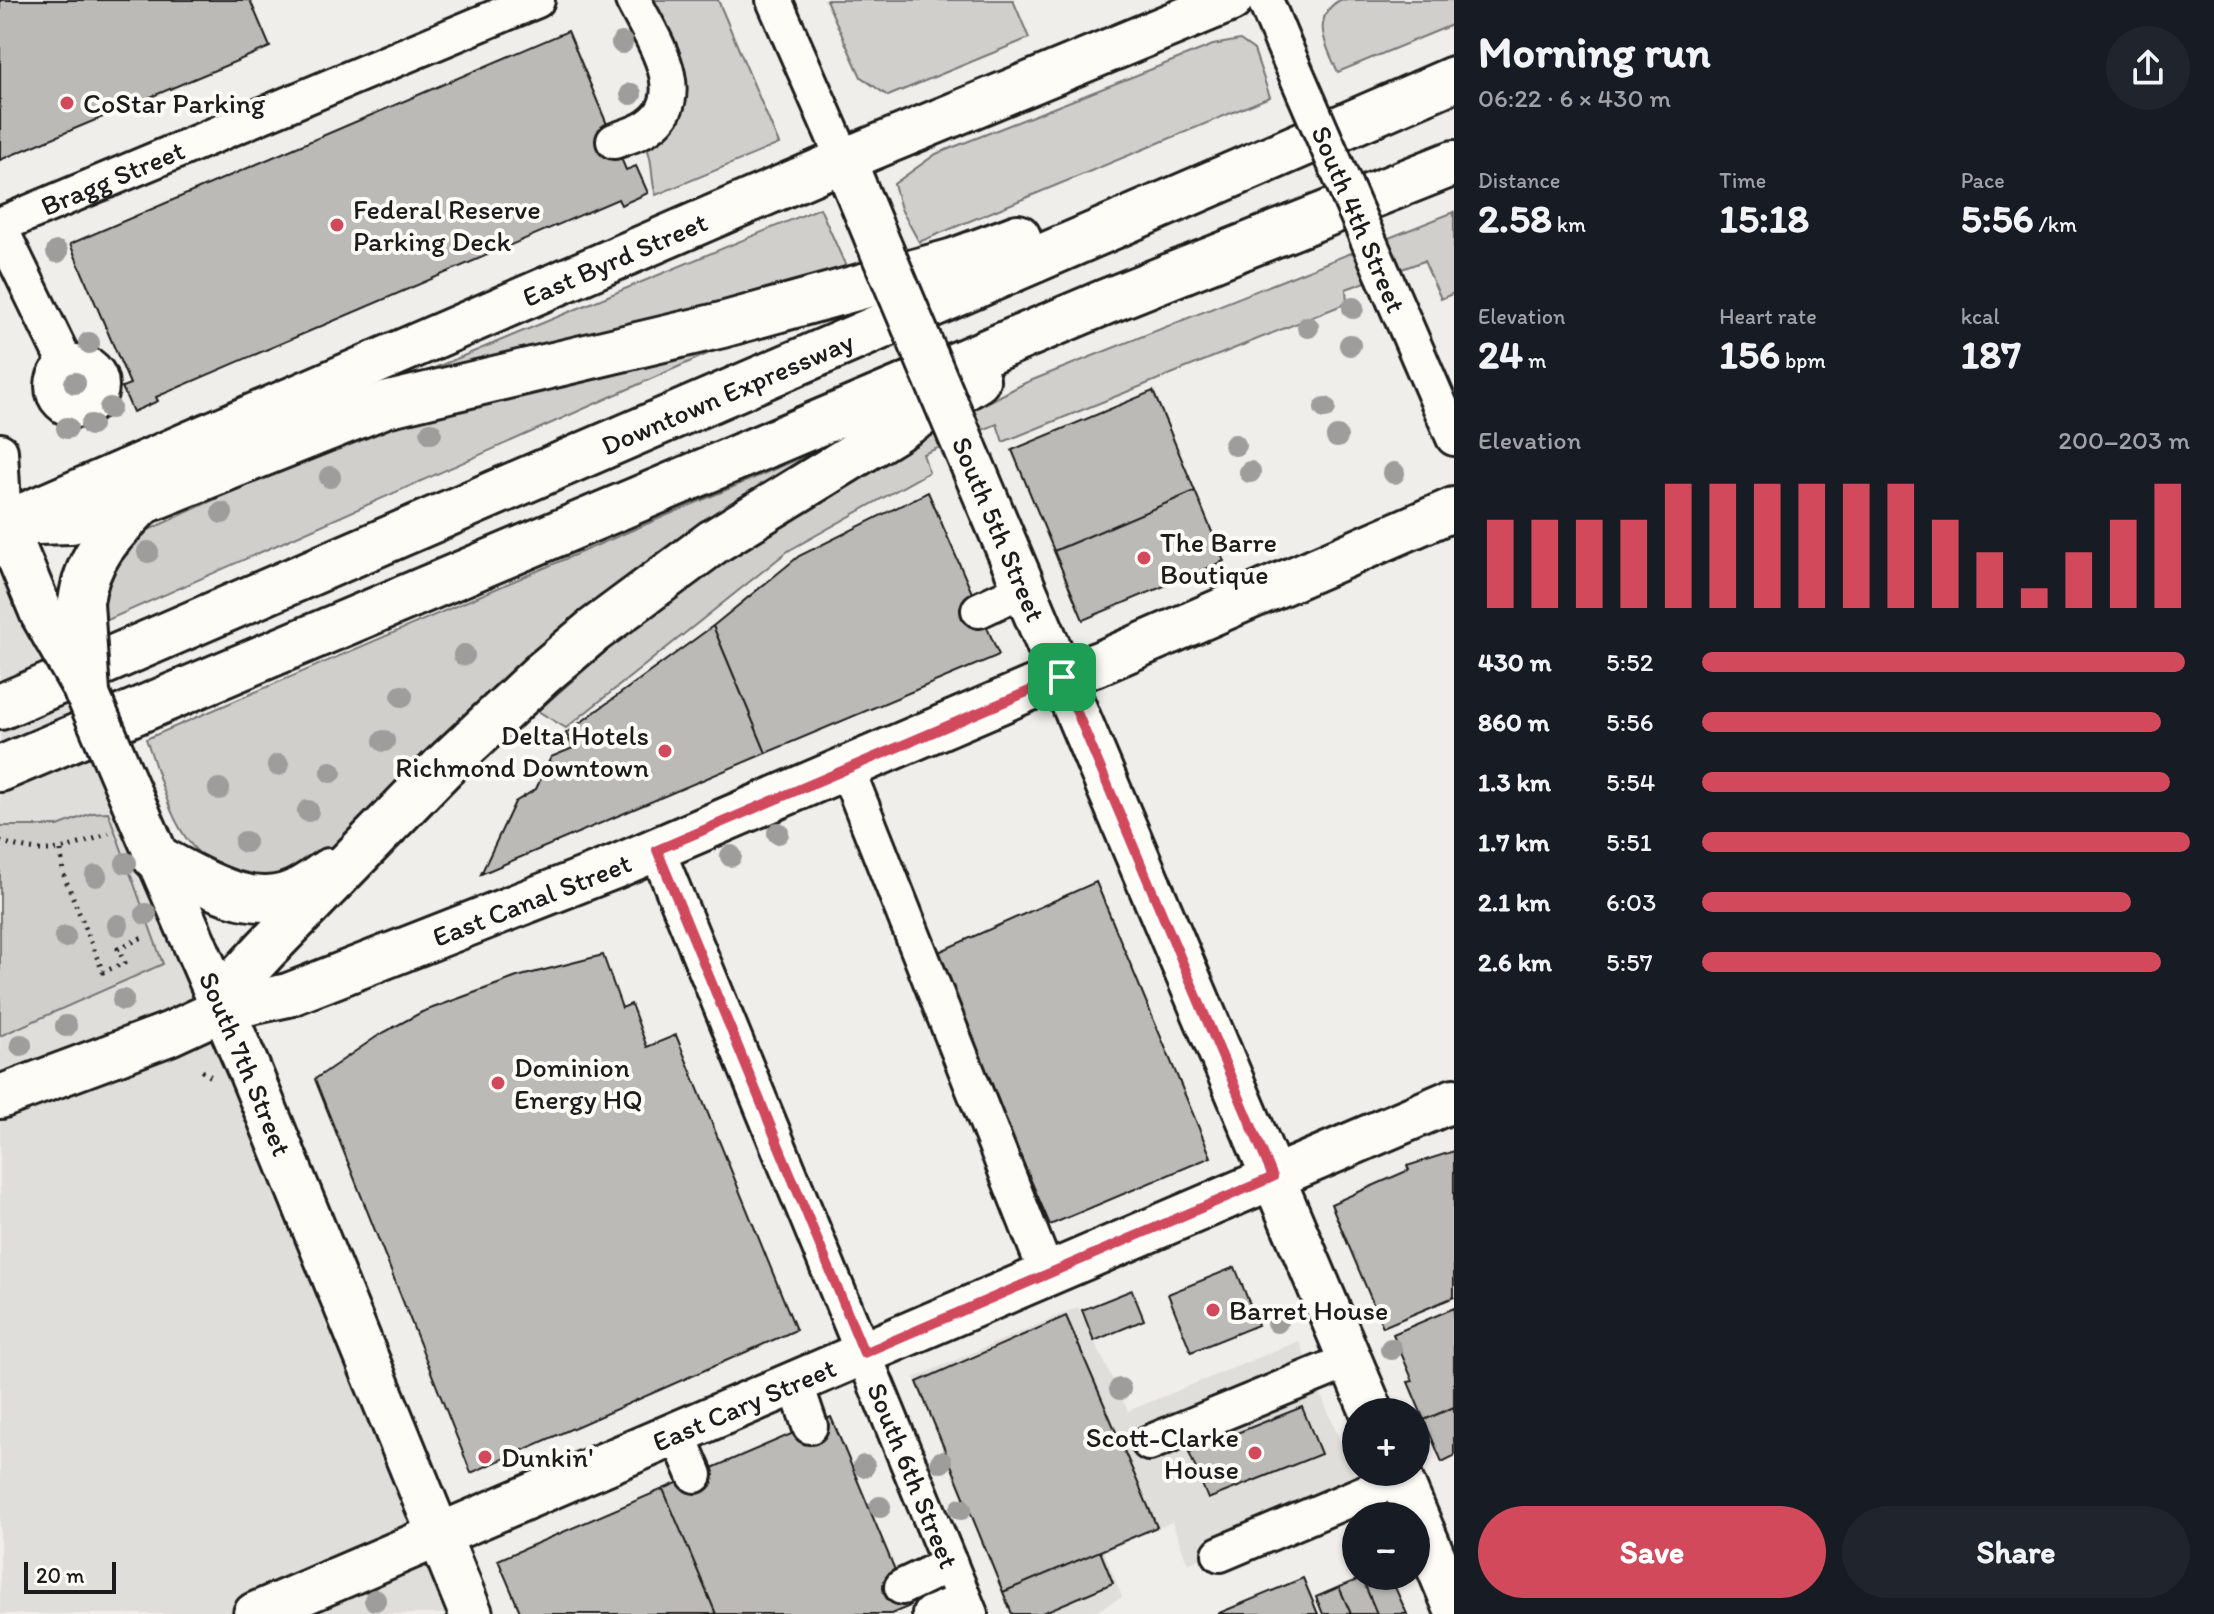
<!DOCTYPE html>
<html lang="en">
<head>
<meta charset="utf-8">
<style>
	:root { --surface:#171b24; --page:#20242c; --text:#f1f3f6; --muted:#9ea1a6; --accent:#d1495b }
	body { margin:0; font-family:Itim,sans-serif; background:var(--page); color:var(--text); height:100vh; display:flex; flex-direction:column; font-size:30px; white-space:nowrap }
	* { box-sizing:border-box; margin:0 }
	p { font-size:26px; color:var(--muted) }
	.icon { flex:none; width:44px; height:44px; fill:none; stroke:currentColor; stroke-width:2; stroke-linecap:round; stroke-linejoin:round }
	.map { position:relative; flex:1; overflow:hidden }
	.panel { display:flex; flex-direction:column; background:var(--surface); width:760px }
	.panel>* { flex:none }
	.controls { position:absolute; left:1342px; top:1398px; display:grid; gap:16px }
	.controls a { display:grid; place-items:center; width:88px; height:88px; border-radius:50%; background:var(--surface); box-shadow:0 2px 6px #0004; font-size:40px }
	.scale { position:absolute; left:24px; bottom:20px; width:92px; box-sizing:border-box; padding-left:8px; border:4px solid #1c1c1c; border-top:0; font-size:22px; line-height:28px; white-space:nowrap; color:#1c1c1c; -webkit-text-stroke:6px #fdfcf7; paint-order:stroke }
	.pin { position:absolute; display:grid; place-items:center; width:68px; height:68px; color:#fff; margin:-34px; border-radius:16px; box-shadow:0 4px 12px #0006 }
	.round { display:grid; place-items:center; flex:none; width:84px; height:84px; border-radius:42px; background:var(--page) }
	.overview { display:flex; align-items:center; justify-content:space-between; height:136px; padding:0 24px }
	h1 { font-size:44px; font-weight:700; line-height:60px }
	.stats { display:grid; grid-template-columns:repeat(3,1fr); gap:12px; height:136px; padding:8px 24px }
	.stats div { display:grid; align-content:center }
	.stats b { font-size:40px; font-weight:700 }
	.stats small { font-size:22px; font-weight:400 }
	.stats p { font-size:22px }
	.chart { height:224px; padding:16px 24px }
	.chart p { display:flex; justify-content:space-between }
	.chart svg { width:100%; height:144px; margin-top:8px; stroke:var(--accent); stroke-width:6 }
	.button { display:flex; gap:16px; margin-top:auto; padding:16px 24px }
	.button a { flex:1; height:92px; border-radius:48px; background:var(--accent); color:#fff; font-size:32px; font-weight:700; line-height:92px; text-align:center }
	.button a+a { background:var(--page); color:var(--text) }
	ul { padding:0 24px; list-style:none; font-size:26px }
	li { display:grid; grid-template-columns:128px 96px 1fr; align-items:center; height:60px }
	li i { height:20px; border-radius:10px; background:var(--accent) }
	main { display:flex; flex:1; min-height:0 }
	.map>svg:first-child { display:block }
	.built { fill:#e0deda }
	.green { fill:#d0cfcc; stroke:#767674; stroke-width:2 }
	.building { fill:#bbbab6; stroke:#1c1c1c; stroke-width:2 }
	.lines { fill:none; stroke-linecap:round; stroke-linejoin:round }
	.minor-casing { stroke:#1c1c1c; stroke-width:40 }
	.major-casing { stroke:#1c1c1c; stroke-width:48 }
	.highway-casing { stroke:#1c1c1c; stroke-width:50 }
	.path { stroke:#1c1c1c; stroke-width:5; stroke-dasharray:2 6; stroke-linecap:butt }
	.minor { stroke:#fdfcf7; stroke-width:34 }
	.major { stroke:#fdfcf7; stroke-width:42 }
	.highway { stroke:#fdfcf7; stroke-width:44 }
	.minor-bridge-casing { stroke:#1c1c1c; stroke-width:40; stroke-linecap:butt }
	.major-bridge-casing { stroke:#1c1c1c; stroke-width:48; stroke-linecap:butt }
	.highway-bridge-casing { stroke:#1c1c1c; stroke-width:50; stroke-linecap:butt }
	.minor-bridge { stroke:#fdfcf7; stroke-width:34 }
	.major-bridge { stroke:#fdfcf7; stroke-width:42 }
	.highway-bridge { stroke:#fdfcf7; stroke-width:44 }
	.tree { fill:#9e9d9b }
	.route-casing { stroke:#fff; stroke-width:16 }
	.route { stroke:#d1495b; stroke-width:10 }
	.poi-dot { fill:#d1495b; stroke:#fdfcf7; stroke-width:3 }
	.labels { text-anchor:middle; stroke-width:8; stroke-linejoin:round; paint-order:stroke }
	.poi-label { font-size:28px; fill:#1c1c1c; stroke:#fdfcf7; text-anchor:start }
	.street-label { font-size:28px; fill:#1c1c1c; stroke:#fdfcf7 }
</style>
</head>
<body>
<main>
<div class="map">
<svg width="1454" height="1614" viewBox="0 0 1454 1614">
	<rect width="100%" height="100%" fill="#f0eeea"/>
	<filter id="ink" filterUnits="userSpaceOnUse"><feTurbulence type="fractalNoise" baseFrequency=".0125" numOctaves="2"/><feDisplacementMap in="SourceGraphic" scale="16" xChannelSelector="R" yChannelSelector="G"/><feConvolveMatrix kernelMatrix="1 2 1 2 8 2 1 2 1" color-interpolation-filters="sRGB"/></filter>
	<g filter="url(#ink)">
		<path class="built" d="M0,546L464,1614H0Z
			M1078,1307L1128,1411L1299,1341L1361,1492L1188,1564L1172,1522L1104,1552L1122,1597L1091,1614H1010L914,1378Z"/>
		<path class="green" d="M651,0H718L779,144L656,195C650,178 654,164 647,148C714,105 675,56 651,0Z
			M826,0H1013L1029,38L888,96L861,77Z
			M1340,0H1454V24L1338,72C1327,49 1309,17 1340,0Z
			M1240,40L1254,50L1270,97L919,242L901,209L894,184L936,154L1213,45Z
			M820,208L848,271L763,295L522,348L386,388Z
			M1454,212V293L1441,299L1424,261L1346,289L1347,303L1003,442L997,424L923,454L929,472L788,551L566,728L538,711L659,604L854,472L1025,383Z
			M759,331L101,623L105,575L142,533L378,424Z
			M868,429L337,851L266,882C246,876 221,870 203,856C171,832 160,775 146,739Z
			M108,812L163,964L0,1036V826H58L92,813Z"/>
		<path class="building" d="M0,0H250L270,47L0,160Z
			M568,31L626,170L636,166L648,193L621,205L618,199L156,397L158,401L133,412L122,387L130,384L70,244Z
			M1153,391L1195,491L1054,551L1012,450Z
			M1195,491L1224,561L1083,620L1054,551Z
			M928,492L999,655L766,753L713,626L799,556Z
			M713,626L766,753L481,874L515,802L536,789L551,757L573,748L566,733Z
			M1096,882L1211,1157L1050,1225L934,954Z
			M603,955L622,1008L631,1004L647,1047L676,1035L796,1330L471,1473L315,1079L379,1035L422,1012L517,977Z
			M1454,1151V1297L1383,1327L1331,1204L1409,1170L1407,1166Z
			M1235,1267L1258,1325L1191,1352L1168,1294Z
			M1132,1290L1144,1320L1094,1341L1082,1310Z
			M1454,1308V1407L1424,1420L1408,1382L1413,1381L1393,1334Z
			M1066,1316L1157,1527L1003,1592L917,1382Z
			M1302,1407L1321,1454L1208,1499L1189,1452Z
			M1454,1407V1456L1442,1462L1424,1420Z
			M831,1417L910,1606L891,1614H716L663,1489Z
			M663,1489L716,1614H521L498,1560Z
			M1100,1551L1113,1583L1040,1614H1012L1003,1592Z
			M1367,1576H1390L1407,1614H1377L1362,1578Z
			M1303,1578L1318,1614H1217Z
			M1362,1578L1377,1614H1351L1339,1587Z
			M1339,1587L1351,1614H1323L1316,1597Z"/>
		<g class="lines">
			<g class="minor-casing">
				<g id="minor">
					<path d="M774,0L844,160"/>
					<path d="M1265,0L1282,41"/>
					<path d="M614,141C625,137 640,133 649,126C694,95 650,35 633,0"/>
					<path id="s1" d="M0,225L537,0"/>
					<path d="M0,228L66,364"/>
					<path d="M1390,290L1454,438"/>
					<circle cx="77" cy="386" r="24"/>
					<path d="M0,451L4,523"/>
					<path d="M979,610L1024,589"/>
					<path d="M846,767L1047,1274"/>
					<path id="s2" d="M657,850L970,1614"/>
					<path d="M795,1382L810,1426"/>
					<path d="M677,1433L695,1475"/>
					<path d="M1149,1443L1351,1360"/>
					<path d="M1220,1554L1400,1478"/>
					<path d="M902,1587L950,1564"/>
					<path d="M930,1614L964,1600"/>
				</g>
			</g>
			<g class="major-casing">
				<g id="major">
					<path d="M844,160L876,237"/>
					<path d="M965,448L1372,1412"/>
					<path id="s3" d="M7,522L844,160L1231,0"/>
					<path d="M4,523L42,614"/>
					<path id="s4" d="M133,801L251,1074L471,1614"/>
					<path id="s5" d="M0,1097L169,1034L223,1009L288,995L615,867L1030,689L1102,662L1454,509"/>
					<path d="M1398,1472L1454,1605"/>
					<path id="s6" d="M255,1614L1454,1100"/>
				</g>
			</g>
			<g class="highway-casing">
				<g id="highway">
					<path d="M4,523L71,521L142,502L385,405L722,325L954,261L1018,237"/>
					<path d="M81,603C86,558 111,534 142,502"/>
					<path id="s7" d="M0,707L1454,79"/>
					<path d="M0,769L1105,302L1454,163"/>
					<path d="M155,857C195,877 245,912 291,894C305,889 317,879 329,871"/>
					<path d="M223,1009L243,974L265,950L443,767L542,674L593,631L713,542L977,380"/>
				</g>
			</g>
			<path class="path" d="M0,841C46,857 66,850 109,833
				M61,851L63,873L103,972L125,963L118,949L145,936
				M202,1071L213,1078"/>
			<use href="#minor" class="minor"/>
			<use href="#major" class="major"/>
			<use href="#highway" class="highway"/>
			<g class="minor-bridge-casing">
				<path id="minor-bridge" d="M1282,41L1390,290"/>
			</g>
			<g class="major-bridge-casing">
				<path id="major-bridge" d="M876,237L965,448
					M42,614L87,693L133,801"/>
			</g>
			<g class="highway-bridge-casing">
				<path id="highway-bridge" d="M81,603L87,693"/>
			</g>
			<use href="#minor-bridge" class="minor-bridge"/>
			<use href="#major-bridge" class="major-bridge"/>
			<use href="#highway-bridge" class="highway-bridge"/>
		</g>
		<g class="tree">
			<circle cx="622" cy="43" r="11"/>
			<circle cx="631" cy="94" r="11"/>
			<circle cx="57" cy="252" r="11"/>
			<circle cx="1353" cy="308" r="11"/>
			<circle cx="1308" cy="327" r="11"/>
			<circle cx="89" cy="343" r="11"/>
			<circle cx="1350" cy="345" r="11"/>
			<circle cx="75" cy="383" r="11"/>
			<circle cx="110" cy="408" r="11"/>
			<circle cx="1325" cy="408" r="11"/>
			<circle cx="91" cy="425" r="11"/>
			<circle cx="67" cy="428" r="11"/>
			<circle cx="431" cy="433" r="11"/>
			<circle cx="1337" cy="437" r="11"/>
			<circle cx="1235" cy="445" r="11"/>
			<circle cx="1250" cy="472" r="11"/>
			<circle cx="1394" cy="473" r="11"/>
			<circle cx="330" cy="477" r="11"/>
			<circle cx="222" cy="513" r="11"/>
			<circle cx="148" cy="552" r="11"/>
			<circle cx="464" cy="655" r="11"/>
			<circle cx="402" cy="696" r="11"/>
			<circle cx="384" cy="741" r="11"/>
			<circle cx="278" cy="765" r="11"/>
			<circle cx="331" cy="772" r="11"/>
			<circle cx="219" cy="789" r="11"/>
			<circle cx="308" cy="811" r="11"/>
			<circle cx="778" cy="833" r="11"/>
			<circle cx="245" cy="842" r="11"/>
			<circle cx="731" cy="856" r="11"/>
			<circle cx="126" cy="863" r="11"/>
			<circle cx="96" cy="876" r="11"/>
			<circle cx="146" cy="914" r="11"/>
			<circle cx="118" cy="925" r="11"/>
			<circle cx="65" cy="937" r="11"/>
			<circle cx="123" cy="1000" r="11"/>
			<circle cx="66" cy="1026" r="11"/>
			<circle cx="21" cy="1045" r="11"/>
			<circle cx="1277" cy="1322" r="11"/>
			<circle cx="1391" cy="1349" r="11"/>
			<circle cx="1120" cy="1389" r="11"/>
			<circle cx="941" cy="1462" r="11"/>
			<circle cx="864" cy="1466" r="11"/>
			<circle cx="880" cy="1507" r="11"/>
			<circle cx="961" cy="1509" r="11"/>
			<circle cx="375" cy="1600" r="11"/>
		</g>
	</g>
	<g class="lines" filter="url(#ink)">
		<g class="route-casing">
			<path id="route" d="M1062,677L1273,1177L864,1353L657,850Z"/>
		</g>
		<use href="#route" class="route"/>
	</g>
	<g class="poi-dot">
		<circle cx="67" cy="103" r="8"/>
		<circle cx="337" cy="225" r="8"/>
		<circle cx="1144" cy="558" r="8"/>
		<circle cx="665" cy="751" r="8"/>
		<circle cx="498" cy="1083" r="8"/>
		<circle cx="1213" cy="1310" r="8"/>
		<circle cx="1255" cy="1453" r="8"/>
		<circle cx="485" cy="1457" r="8"/>
	</g>
	<g class="labels">
		<g class="poi-label">
			<text x="83" y="113">CoStar Parking</text>
			<text x="353" y="219">Federal Reserve<tspan x="353" dy="32">Parking Deck</tspan></text>
			<text x="1160" y="552">The Barre<tspan x="1160" dy="32">Boutique</tspan></text>
			<text x="649" y="745" text-anchor="end">Delta Hotels<tspan x="649" dy="32">Richmond Downtown</tspan></text>
			<text x="514" y="1077">Dominion<tspan x="514" dy="32">Energy HQ</tspan></text>
			<text x="1229" y="1320">Barret House</text>
			<text x="1239" y="1447" text-anchor="end">Scott-Clarke<tspan x="1239" dy="32">House</tspan></text>
			<text x="501" y="1467">Dunkin'</text>
		</g>
		<g class="street-label">
			<text dy="10" stroke="none"><textPath href="#s1" startOffset="122">Bragg Street</textPath></text>
			<text transform="translate(1359 219) rotate(67)" y="10">South 4th Street</text>
			<text dy="10" stroke="none"><textPath href="#s3" startOffset="662">East Byrd Street</textPath></text>
			<text dy="10" stroke="none"><textPath href="#s7" startOffset="792">Downtown Expressway</textPath></text>
			<text transform="translate(999 529) rotate(67)" y="10">South 5th Street</text>
			<text dy="10" stroke="none"><textPath href="#s5" startOffset="568">East Canal Street</textPath></text>
			<text dy="10" stroke="none"><textPath href="#s4" startOffset="286">South 7th Street</textPath></text>
			<text dy="10" stroke="none"><textPath href="#s6" startOffset="532">East Cary Street</textPath></text>
			<text dy="10" stroke="none"><textPath href="#s2" startOffset="676">South 6th Street</textPath></text>
		</g>
	</g>
</svg>
<div class="controls">
<a>+</a>
<a>−</a>
</div>
<div class="scale">20 m</div>
<div class="pin" style="left:1062px;top:677px;background:#1e9e55"><svg class="icon" aria-label="arrive" viewBox="0 0 24 24"><path d="M6 21V4h12l-3 4 3 4H6"/></svg></div>
</div>
<section class="panel">
<div class="overview"><div><h1>Morning run</h1><p>06:22 · 6 × 430 m</p></div><a class="round"><svg class="icon" aria-label="share" viewBox="0 0 24 24"><path d="M12 15V3M7 8l5-5 5 5M5 13v7h14v-7"/></svg></a></div>
<div class="stats">
<div><p>Distance</p><b>2.58<small> km</small></b></div>
<div><p>Time</p><b>15:18</b></div>
<div><p>Pace</p><b>5:56<small> /km</small></b></div>
</div>
<div class="stats">
<div><p>Elevation</p><b>24<small> m</small></b></div>
<div><p>Heart rate</p><b>156<small> bpm</small></b></div>
<div><p>kcal</p><b>187</b></div>
</div>
<div class="chart"><p><span>Elevation</span>200–203 m</p>
<svg viewBox="0 0 160 44" preserveAspectRatio="none"><path d="M5 44V17M15 44V17M25 44V17M35 44V17M45 44V6M55 44V6M65 44V6M75 44V6M85 44V6M95 44V6M105 44V17M115 44V27M125 44V38M135 44V27M145 44V17M155 44V6"/></svg>
</div>
<ul>
<li><b>430 m</b>5:52<i style="width:99%"></i></li>
<li><b>860 m</b>5:56<i style="width:94%"></i></li>
<li><b>1.3 km</b>5:54<i style="width:96%"></i></li>
<li><b>1.7 km</b>5:51<i style="width:100%"></i></li>
<li><b>2.1 km</b>6:03<i style="width:88%"></i></li>
<li><b>2.6 km</b>5:57<i style="width:94%"></i></li>
</ul>
<div class="button"><a>Save</a><a>Share</a></div>
</section>
</main>
</body>
</html>
